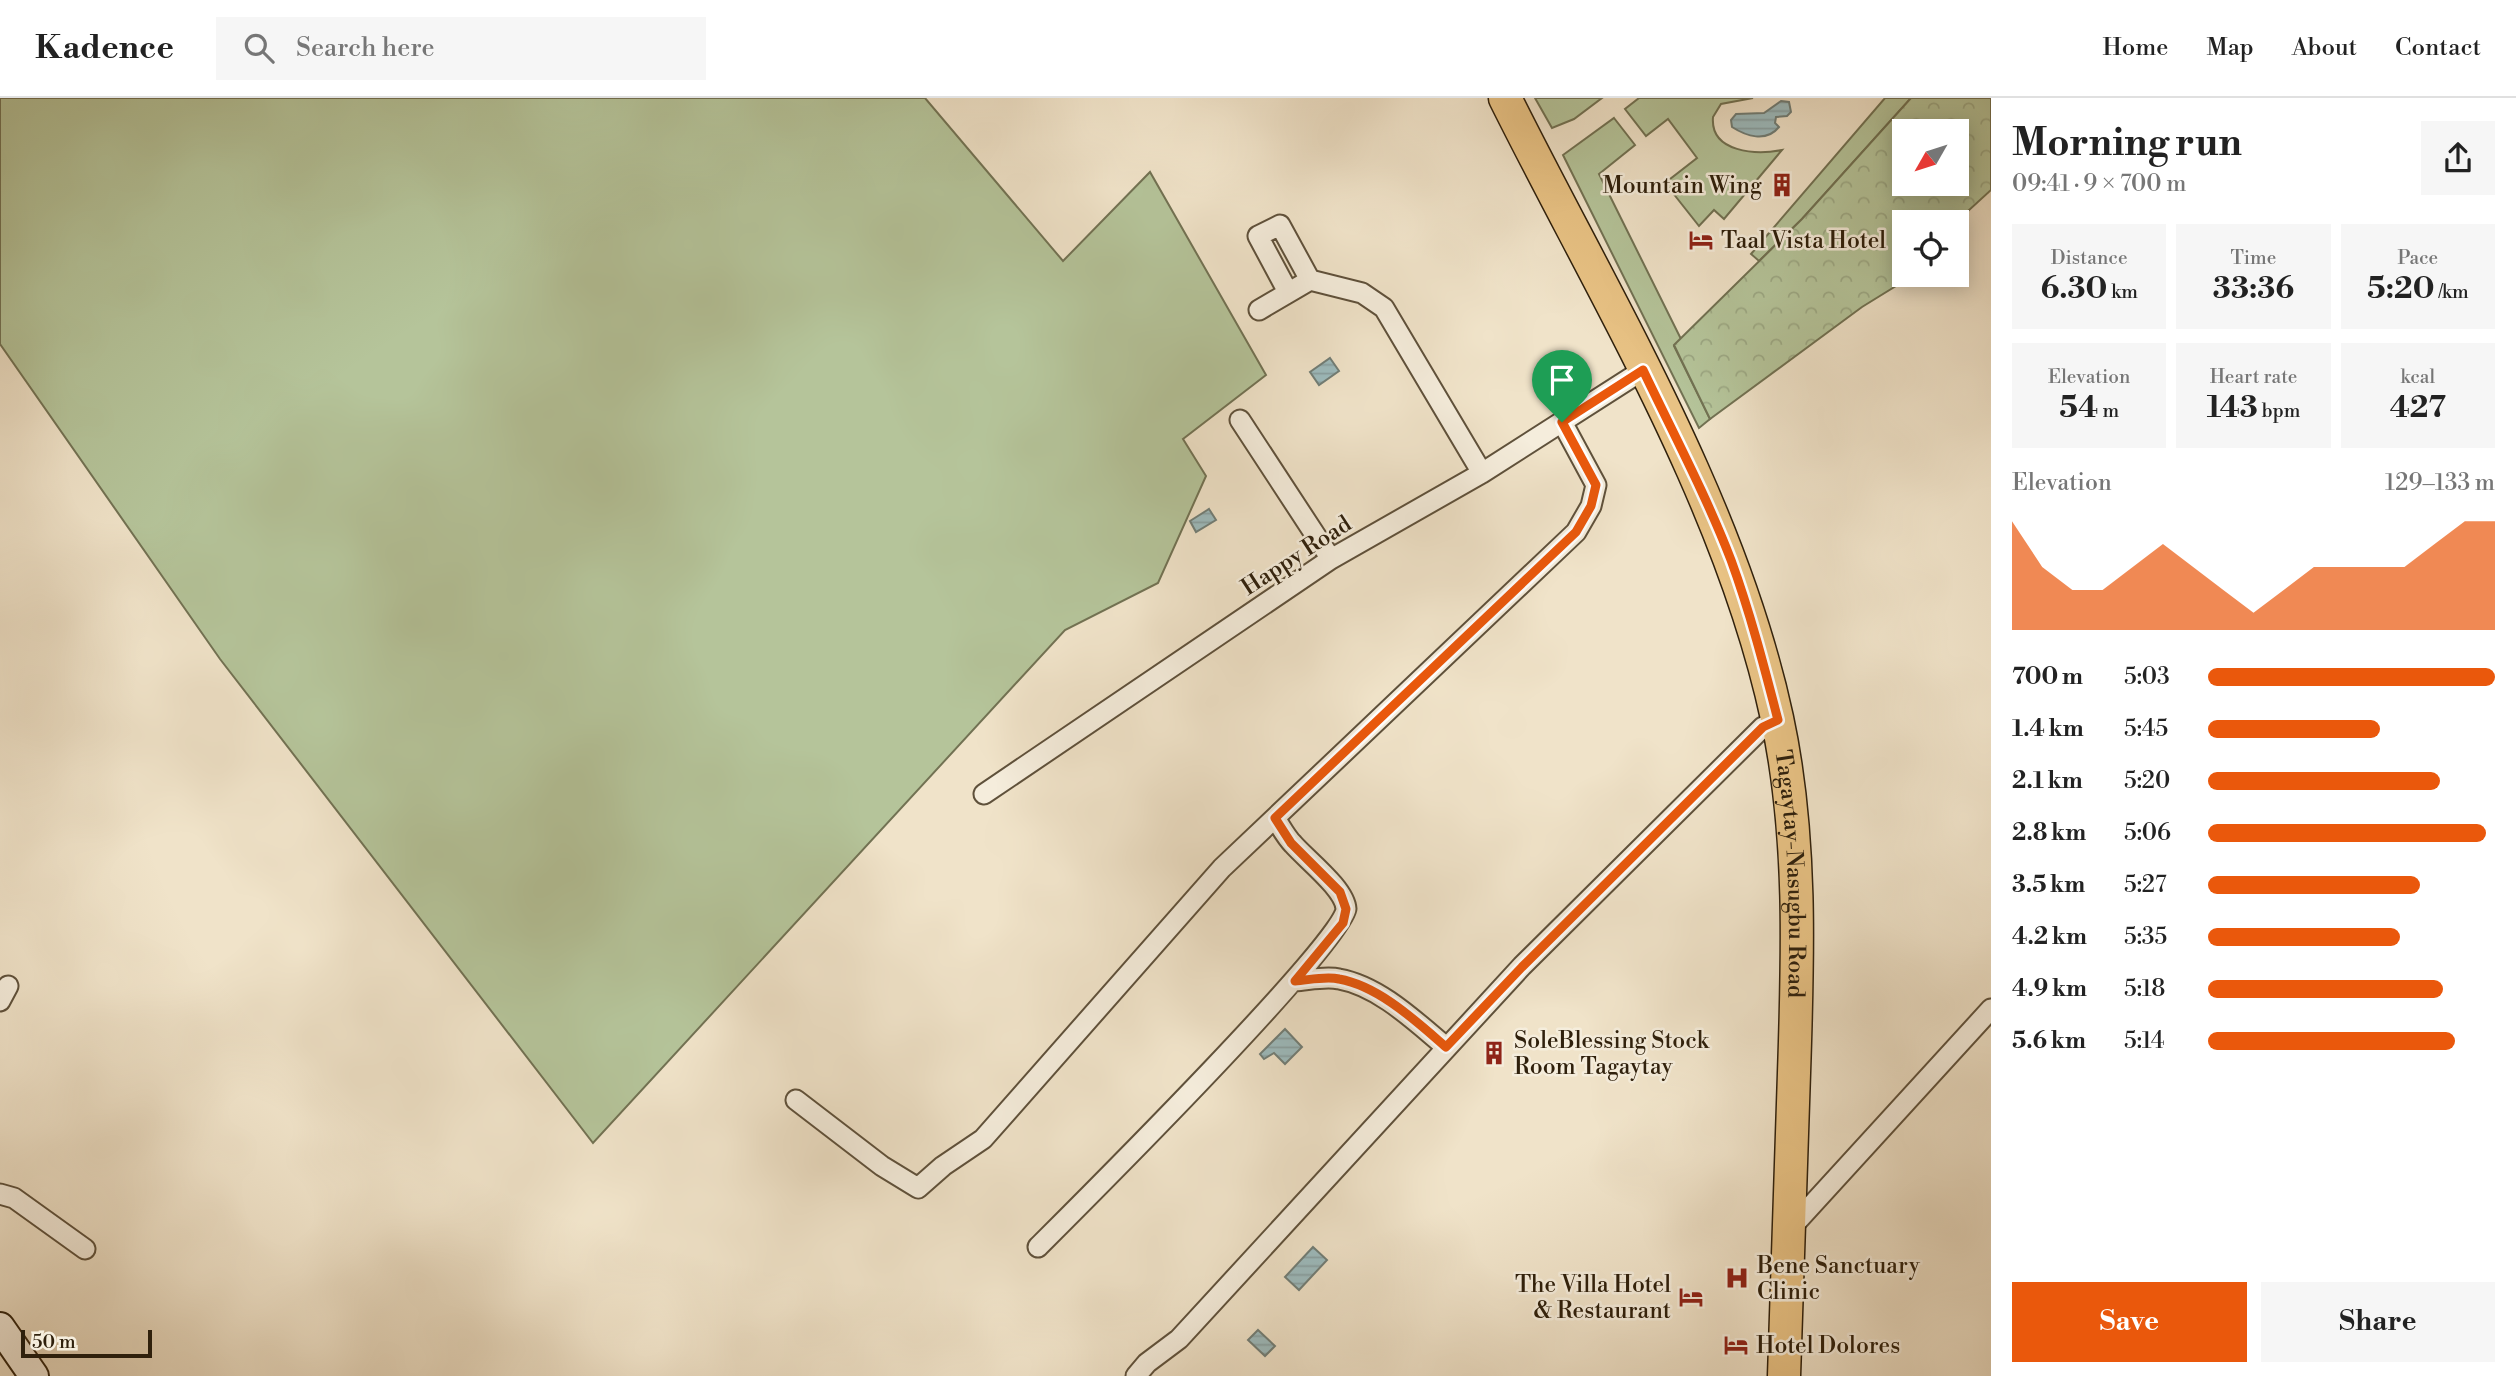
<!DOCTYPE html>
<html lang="en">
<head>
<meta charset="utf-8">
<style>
	:root { --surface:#fff; --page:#f6f6f6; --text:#222; --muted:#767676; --line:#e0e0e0; --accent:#ea580c }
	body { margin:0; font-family:"Libre Bodoni",serif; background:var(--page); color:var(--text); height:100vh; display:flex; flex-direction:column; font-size:26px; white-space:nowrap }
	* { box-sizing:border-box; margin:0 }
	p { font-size:23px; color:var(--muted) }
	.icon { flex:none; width:38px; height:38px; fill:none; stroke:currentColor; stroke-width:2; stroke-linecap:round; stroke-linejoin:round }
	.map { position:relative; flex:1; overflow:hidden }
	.drawer { display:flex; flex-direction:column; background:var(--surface); width:525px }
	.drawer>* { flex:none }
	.needle { width:46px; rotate:231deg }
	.tools { position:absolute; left:1892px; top:21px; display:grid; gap:14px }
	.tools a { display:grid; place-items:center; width:77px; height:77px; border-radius:0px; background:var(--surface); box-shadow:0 4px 18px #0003; font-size:35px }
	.scale { position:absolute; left:21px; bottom:18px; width:131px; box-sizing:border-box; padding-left:7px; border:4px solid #2f200c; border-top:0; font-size:19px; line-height:24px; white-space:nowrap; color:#2f200c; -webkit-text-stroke:5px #f5eddc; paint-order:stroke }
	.pin { position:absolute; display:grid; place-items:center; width:60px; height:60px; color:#fff; margin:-72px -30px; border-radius:50% 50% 50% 0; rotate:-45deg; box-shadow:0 0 7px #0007 }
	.pin .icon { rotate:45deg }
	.round { display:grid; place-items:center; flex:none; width:74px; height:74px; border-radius:0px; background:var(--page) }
	.headline { display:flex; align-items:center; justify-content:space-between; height:119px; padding:0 21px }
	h1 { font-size:38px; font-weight:700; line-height:52px }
	.metrics { display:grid; grid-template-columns:repeat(3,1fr); gap:10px; height:119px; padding:7px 21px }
	.metrics div { display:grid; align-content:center; border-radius:0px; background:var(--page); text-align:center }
	.metrics b { font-size:30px; font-weight:700 }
	.metrics small { font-size:19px; font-weight:400 }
	.metrics p { font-size:19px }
	.chart { height:196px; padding:14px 21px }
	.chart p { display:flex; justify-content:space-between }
	.chart svg { width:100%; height:126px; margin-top:7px; fill:var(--accent); opacity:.7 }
	.primary-button { display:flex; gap:14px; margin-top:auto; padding:14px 21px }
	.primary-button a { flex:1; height:80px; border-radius:0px; background:var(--accent); color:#fff; font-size:28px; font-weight:700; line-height:80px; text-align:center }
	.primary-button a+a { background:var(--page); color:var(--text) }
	ul { padding:0 21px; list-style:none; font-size:23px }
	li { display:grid; grid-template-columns:112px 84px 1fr; align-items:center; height:52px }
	li i { height:18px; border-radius:9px; background:var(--accent) }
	header { display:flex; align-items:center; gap:42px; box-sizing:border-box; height:98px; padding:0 35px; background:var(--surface); border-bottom:2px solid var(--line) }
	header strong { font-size:33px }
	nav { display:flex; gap:38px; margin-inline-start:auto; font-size:24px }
	.search { width:490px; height:63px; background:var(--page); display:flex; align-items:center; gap:18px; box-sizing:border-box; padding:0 24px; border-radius:0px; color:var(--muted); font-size:26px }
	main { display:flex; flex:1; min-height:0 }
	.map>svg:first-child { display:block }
	.grass { fill:#b5c49a; stroke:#727253; stroke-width:2 }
	.forest { fill:url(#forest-crowns); stroke:#727253; stroke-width:2; fill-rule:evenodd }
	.water { fill:url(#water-rules); stroke:#717e77; stroke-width:2 }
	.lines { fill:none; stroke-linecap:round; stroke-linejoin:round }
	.minor-casing { stroke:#5f513b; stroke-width:23 }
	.secondary-casing { stroke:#2f200c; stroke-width:32 }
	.primary-casing { stroke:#2f200c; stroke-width:35 }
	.minor { stroke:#f5eddc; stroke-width:19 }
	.secondary { stroke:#f5eddc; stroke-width:28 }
	.primary { stroke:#e8c284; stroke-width:32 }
	.route-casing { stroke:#fff; stroke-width:14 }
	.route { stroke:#ea580c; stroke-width:9 }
	.labels { text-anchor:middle; stroke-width:5; stroke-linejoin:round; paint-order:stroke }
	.poi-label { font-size:23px; fill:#2f200c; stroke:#f5eddc; text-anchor:start }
	.street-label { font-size:23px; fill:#2f200c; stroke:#f5eddc }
</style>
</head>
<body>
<header>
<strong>Kadence</strong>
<div class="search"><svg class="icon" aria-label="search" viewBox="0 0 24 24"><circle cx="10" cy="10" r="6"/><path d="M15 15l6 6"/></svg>Search here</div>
<nav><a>Home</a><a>Map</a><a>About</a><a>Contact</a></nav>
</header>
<main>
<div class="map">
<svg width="1991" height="1278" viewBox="0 0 1991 1278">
	<defs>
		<pattern id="forest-crowns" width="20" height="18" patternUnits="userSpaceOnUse" patternTransform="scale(1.75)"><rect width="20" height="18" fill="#b5c49a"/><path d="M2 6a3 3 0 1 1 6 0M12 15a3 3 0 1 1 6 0" fill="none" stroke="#9ca884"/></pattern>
		<pattern id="water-rules" width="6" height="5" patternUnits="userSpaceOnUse" patternTransform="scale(1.75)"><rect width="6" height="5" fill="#9dbcbf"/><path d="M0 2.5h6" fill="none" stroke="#88a1a3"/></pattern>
	</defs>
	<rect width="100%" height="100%" fill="#f0e3c9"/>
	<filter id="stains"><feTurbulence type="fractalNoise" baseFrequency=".00286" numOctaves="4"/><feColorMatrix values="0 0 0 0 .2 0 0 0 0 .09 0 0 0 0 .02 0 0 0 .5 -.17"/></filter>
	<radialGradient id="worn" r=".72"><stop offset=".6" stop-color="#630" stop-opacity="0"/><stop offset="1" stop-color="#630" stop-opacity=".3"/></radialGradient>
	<path class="grass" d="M0,0H925L1063,163L1150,74L1266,277L1183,341L1206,378L1158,485L1065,532L593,1045L220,561L0,246Z
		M1535,0H1602L1574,21L1552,30Z
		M1639,0H1753L1721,6L1713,19C1710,55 1757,57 1782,52L1724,121L1714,112L1699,128L1665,85L1697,60L1668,21L1646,38L1625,11Z
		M1885,0H1911L1802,121L1759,163L1751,156Z
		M1614,20L1635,47L1599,76L1681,241L1674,248L1710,321L1699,330L1563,57Z"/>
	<path class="forest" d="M1911,0H1991V92L1956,124H1904V177H1909L1904,183L1862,209L1710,321L1674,247L1802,121ZM1904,33H1956V86H1904Z"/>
	<path class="water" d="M1781,3L1789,4L1791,14L1787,18L1776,19L1775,25L1779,29C1766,45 1746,38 1732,29L1731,22L1736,16L1764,15Z
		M1330,260L1339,273L1319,287L1310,274Z
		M1209,411L1216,422L1196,434L1190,423Z
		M1285,931L1302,949L1285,966L1274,955L1264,961L1260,956Z
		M1313,1149L1327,1162L1299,1192L1285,1179Z
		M1258,1232L1275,1248L1265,1258L1248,1242Z"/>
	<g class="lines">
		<g class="minor-casing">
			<path id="minor" d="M1288,194L1258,138L1280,127L1310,182
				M1259,212L1310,182L1362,195L1384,210L1482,375
				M1240,322L1331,461
				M984,696L1331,461L1482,375L1643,272
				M1295,883C1309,882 1326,878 1339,881C1379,888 1416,924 1446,949
				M0,903L8,888
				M796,1002L882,1068L918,1090L943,1068L983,1041L1222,770L1576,434L1591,408L1596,387L1562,324
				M0,1096L14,1100L85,1151
				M1789,1132L1991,911
				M1038,1149C1078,1109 1347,841 1346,811C1345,791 1307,762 1293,746C1286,739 1281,729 1275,720
				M1136,1278L1147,1265L1179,1241L1522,868L1763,629L1778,622"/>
		</g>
		<g class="secondary-casing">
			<path id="secondary" d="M0,1229L34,1278"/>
		</g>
		<g class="primary-casing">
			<g id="primary">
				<path id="s1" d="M1505,0C1604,199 1730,402 1777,620C1802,736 1798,858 1794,975C1790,1076 1787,1177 1784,1278"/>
			</g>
		</g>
		<use href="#minor" class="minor"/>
		<use href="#secondary" class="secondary"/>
		<use href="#primary" class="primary"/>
	</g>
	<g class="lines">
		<g class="route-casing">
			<path id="route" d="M1643,272C1673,335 1706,397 1731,462C1750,514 1764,568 1778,622L1763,629L1522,869L1446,949C1417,924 1379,888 1339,881C1326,878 1309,882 1295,883L1343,825L1346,811L1340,794L1291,745L1275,720L1576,434L1591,408L1596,387L1562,324Z"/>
		</g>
		<use href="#route" class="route"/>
	</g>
	<defs>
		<g id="building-bare" transform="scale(1.89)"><path d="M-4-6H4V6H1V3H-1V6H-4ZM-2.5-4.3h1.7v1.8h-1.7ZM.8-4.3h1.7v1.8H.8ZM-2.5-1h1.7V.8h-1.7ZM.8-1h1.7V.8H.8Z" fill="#8f2418" stroke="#f5eddc" stroke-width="2.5" paint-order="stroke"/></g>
		<g id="hotel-bare" transform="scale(1.89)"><path d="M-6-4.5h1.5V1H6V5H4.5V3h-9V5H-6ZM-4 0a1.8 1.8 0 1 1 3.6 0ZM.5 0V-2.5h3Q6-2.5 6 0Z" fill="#8f2418" stroke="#f5eddc" stroke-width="2.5" paint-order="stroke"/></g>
		<g id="hospital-bare" transform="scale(1.89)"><path d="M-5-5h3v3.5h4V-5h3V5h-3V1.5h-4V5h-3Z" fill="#8f2418" stroke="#f5eddc" stroke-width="2.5" paint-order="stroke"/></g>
	</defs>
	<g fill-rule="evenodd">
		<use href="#building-bare" x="1782" y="87"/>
		<use href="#hotel-bare" x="1701" y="142"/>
		<use href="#building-bare" x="1494" y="955"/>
		<use href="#hospital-bare" x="1737" y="1180"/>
		<use href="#hotel-bare" x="1691" y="1199"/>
		<use href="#hotel-bare" x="1736" y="1247"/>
	</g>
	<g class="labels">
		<g class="poi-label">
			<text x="1762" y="95" text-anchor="end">Mountain Wing</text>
			<text x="1721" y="150">Taal Vista Hotel</text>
			<text x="1514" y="950">SoleBlessing Stock<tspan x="1514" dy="26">Room Tagaytay</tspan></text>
			<text x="1757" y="1175">Bene Sanctuary<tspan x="1757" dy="26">Clinic</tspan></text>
			<text x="1671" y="1194" text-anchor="end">The Villa Hotel<tspan x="1671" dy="26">&amp; Restaurant</tspan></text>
			<text x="1756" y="1255">Hotel Dolores</text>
		</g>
		<g class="street-label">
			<text transform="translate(1296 457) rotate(-33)" y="8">Happy Road</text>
			<text dy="8" stroke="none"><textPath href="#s1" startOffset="836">Tagaytay-Nasugbu Road</textPath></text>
		</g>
	</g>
	<rect width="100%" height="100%" filter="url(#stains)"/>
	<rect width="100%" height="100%" fill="url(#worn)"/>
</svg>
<div class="tools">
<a><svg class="needle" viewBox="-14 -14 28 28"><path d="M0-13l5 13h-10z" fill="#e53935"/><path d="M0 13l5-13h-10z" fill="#767676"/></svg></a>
<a><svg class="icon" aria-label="locate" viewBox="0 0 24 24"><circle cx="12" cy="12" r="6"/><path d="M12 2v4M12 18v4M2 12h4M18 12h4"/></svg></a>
</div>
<div class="scale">50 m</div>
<div class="pin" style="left:1562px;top:324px;background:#1e9e55"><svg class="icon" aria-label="arrive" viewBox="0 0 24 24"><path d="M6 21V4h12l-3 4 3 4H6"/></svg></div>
</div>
<section class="drawer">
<div class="headline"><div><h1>Morning run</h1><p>09:41 · 9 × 700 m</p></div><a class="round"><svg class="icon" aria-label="share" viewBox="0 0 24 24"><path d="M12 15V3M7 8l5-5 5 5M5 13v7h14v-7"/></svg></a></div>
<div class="metrics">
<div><p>Distance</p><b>6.30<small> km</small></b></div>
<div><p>Time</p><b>33:36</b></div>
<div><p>Pace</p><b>5:20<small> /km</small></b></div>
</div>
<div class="metrics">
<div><p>Elevation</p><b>54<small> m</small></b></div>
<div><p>Heart rate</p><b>143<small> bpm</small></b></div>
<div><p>kcal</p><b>427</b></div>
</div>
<div class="chart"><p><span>Elevation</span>129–133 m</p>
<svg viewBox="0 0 160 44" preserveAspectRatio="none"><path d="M0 44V6L10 22L20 30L30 30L40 22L50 14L60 22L70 30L80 38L90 30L100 22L110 22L120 22L130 22L140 14L150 6L160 6V44z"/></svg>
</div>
<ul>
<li><b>700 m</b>5:03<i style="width:100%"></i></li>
<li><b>1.4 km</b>5:45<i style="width:60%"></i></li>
<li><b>2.1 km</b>5:20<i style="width:81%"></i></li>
<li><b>2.8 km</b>5:06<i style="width:97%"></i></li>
<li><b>3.5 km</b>5:27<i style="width:74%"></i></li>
<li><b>4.2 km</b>5:35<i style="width:67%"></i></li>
<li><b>4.9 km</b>5:18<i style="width:82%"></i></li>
<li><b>5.6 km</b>5:14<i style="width:86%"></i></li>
</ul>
<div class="primary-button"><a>Save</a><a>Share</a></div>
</section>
</main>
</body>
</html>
